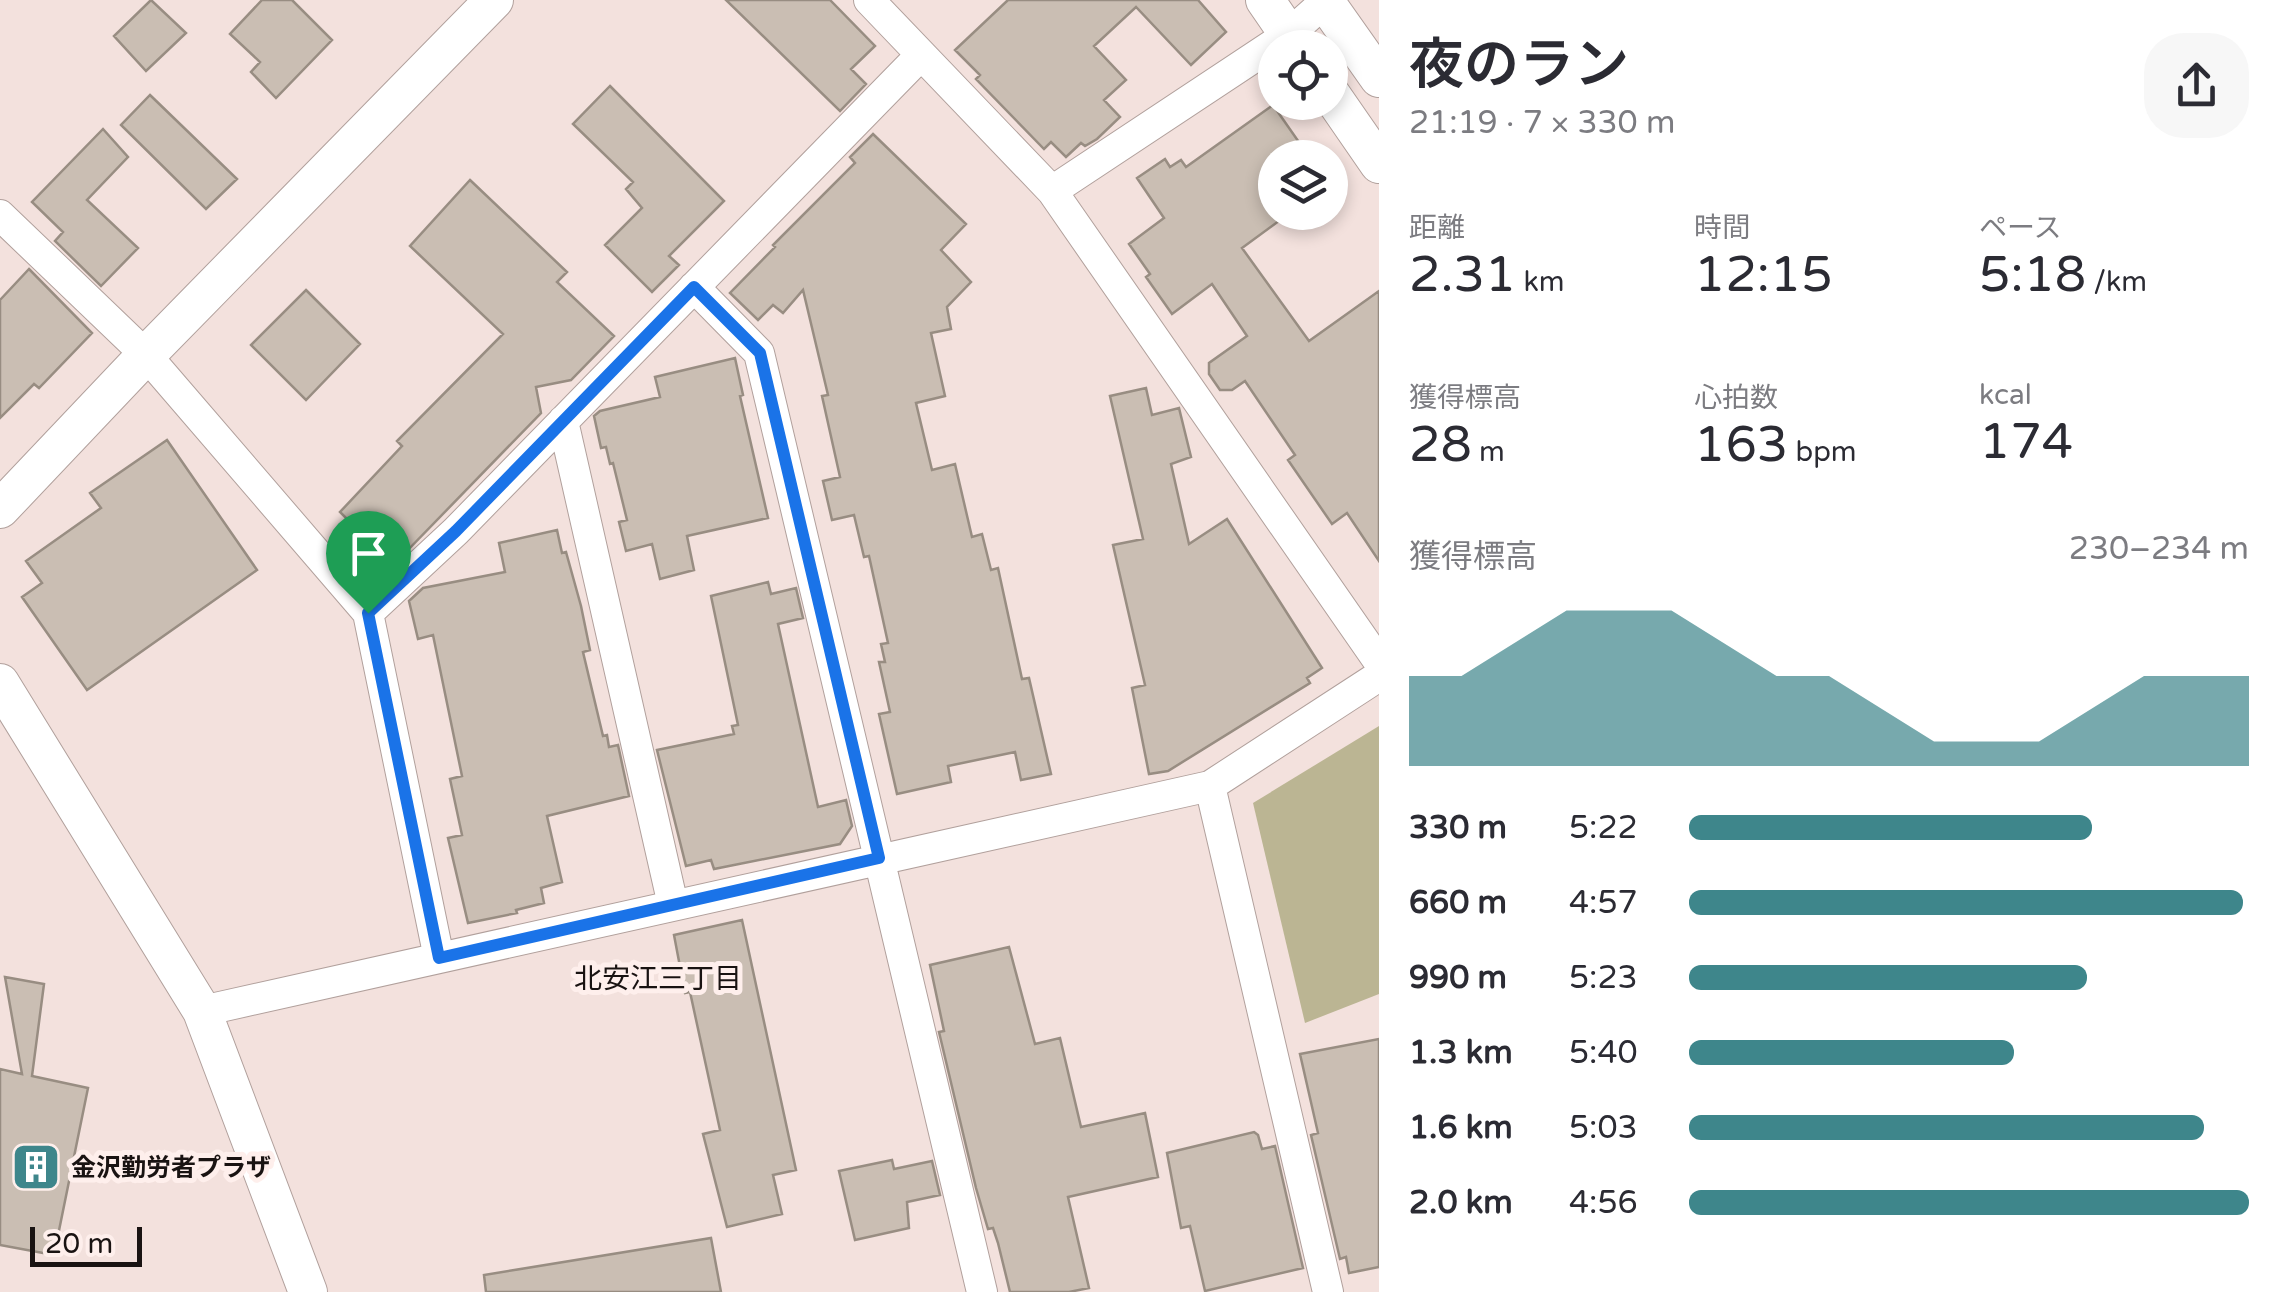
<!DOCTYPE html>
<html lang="ja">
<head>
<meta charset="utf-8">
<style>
	:root { --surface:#fff; --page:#f7f7f7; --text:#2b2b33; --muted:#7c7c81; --accent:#3e868b }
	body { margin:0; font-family:"Varela Round","Noto Sans JP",sans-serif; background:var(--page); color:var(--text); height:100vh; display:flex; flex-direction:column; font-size:38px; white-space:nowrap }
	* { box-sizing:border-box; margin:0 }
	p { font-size:32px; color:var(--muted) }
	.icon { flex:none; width:55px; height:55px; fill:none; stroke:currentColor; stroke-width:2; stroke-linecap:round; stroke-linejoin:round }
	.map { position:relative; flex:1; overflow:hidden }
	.drawer { display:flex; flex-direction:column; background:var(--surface); width:900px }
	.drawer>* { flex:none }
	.tools { position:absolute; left:1258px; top:30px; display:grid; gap:20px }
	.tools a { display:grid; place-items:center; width:90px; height:90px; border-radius:50%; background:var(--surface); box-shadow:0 5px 15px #0003; font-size:50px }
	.scale { position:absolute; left:30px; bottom:25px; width:112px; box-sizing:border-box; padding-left:10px; border:5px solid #191312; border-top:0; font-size:28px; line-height:35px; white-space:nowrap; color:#191312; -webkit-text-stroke:8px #feefec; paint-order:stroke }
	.pin { position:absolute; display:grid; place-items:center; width:85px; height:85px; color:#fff; margin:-102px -42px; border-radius:50% 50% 50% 0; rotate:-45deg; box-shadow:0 0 10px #0007 }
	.pin .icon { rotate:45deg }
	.round { display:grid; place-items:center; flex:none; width:105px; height:105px; border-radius:40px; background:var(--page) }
	.headline { display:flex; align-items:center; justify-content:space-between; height:170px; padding:0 30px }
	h1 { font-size:55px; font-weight:600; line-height:75px }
	.figures { display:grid; grid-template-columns:repeat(3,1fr); gap:15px; height:170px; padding:10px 30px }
	.figures div { display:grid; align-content:center }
	.figures b { font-size:50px; font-weight:600 }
	.figures small { font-size:28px; font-weight:400 }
	.figures p { font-size:28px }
	.chart { height:280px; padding:20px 30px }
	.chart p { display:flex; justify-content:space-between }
	.chart svg { width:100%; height:180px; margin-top:10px; fill:var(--accent); opacity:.7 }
	ul { padding:0 30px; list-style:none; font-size:32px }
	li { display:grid; grid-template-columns:160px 120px 1fr; align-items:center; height:75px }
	li i { height:25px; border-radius:12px; background:var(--accent) }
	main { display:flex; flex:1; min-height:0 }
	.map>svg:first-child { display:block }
	.green { fill:#bbb593 }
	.building { fill:#cabeb3; stroke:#988d82; stroke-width:2.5 }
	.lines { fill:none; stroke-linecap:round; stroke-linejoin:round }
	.minor-casing { stroke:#b1a09c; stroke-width:32 }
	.tertiary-casing { stroke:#b1a09c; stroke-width:40 }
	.minor { stroke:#fff; stroke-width:30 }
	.tertiary { stroke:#fff; stroke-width:38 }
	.route-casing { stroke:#fff; stroke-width:20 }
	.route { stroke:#1a73e8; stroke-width:12 }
	.labels { text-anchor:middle; stroke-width:10; stroke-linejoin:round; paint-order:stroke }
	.poi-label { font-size:25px; font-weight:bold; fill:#191312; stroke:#feefec; text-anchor:start }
	.neighbourhood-label { font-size:28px; fill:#191312; stroke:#feefec }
</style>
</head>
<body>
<main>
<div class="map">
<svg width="1379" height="1292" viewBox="0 0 1379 1292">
	<rect width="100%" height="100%" fill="#f3e1dd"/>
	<path class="green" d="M1379,726V994L1305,1023L1253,803Z"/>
	<path class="building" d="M151,0L186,33L146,71L114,36Z
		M262,0H292L332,40L276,98L251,72L260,62L230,34Z
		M726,0H830L875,46L851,69L866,84L840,111Z
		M1008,0H1198L1226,32L1191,65L1136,7L1094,46L1126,80L1104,100L1120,117L1097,139L1085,146L1081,143L1066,157L1051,142L1044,149L976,79L980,75L955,50Z
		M610,86L724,201L669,256L679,265L652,292L605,245L642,208L626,189L633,182L573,124Z
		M150,95L237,179L206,209L121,125Z
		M1273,105L1310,158H1275V212H1291L1242,248L1309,341L1379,291V561L1347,513L1332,524L1288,460L1295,455L1245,381L1232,390H1220L1209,374V363L1247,336L1212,284L1172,314L1146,277L1150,274L1129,244L1164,218L1137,178L1165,159L1170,167L1181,160L1186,167Z
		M103,129L128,157L87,200L138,248L101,286L55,241L63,232L32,202Z
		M873,134L966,224L941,250L971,282L947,307L951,329L931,333L945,396L916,403L932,470L955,464L972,537L982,534L991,570L998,568L1022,679L1029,678L1051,774L1021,780L1015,752L948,766L951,782L897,794L879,714L890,712L879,662H885L881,644L888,643L869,556L864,557L854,515L832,520L823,481L840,477L822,396L828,395L803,290L783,313L773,305L758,320L730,293L775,247L773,245L855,163L850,157Z
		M470,180L567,272L557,282L614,336L571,380L536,387L541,413L404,554L399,559L398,554L374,578L351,556L368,540L340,512L402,446L397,441L503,334L410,246Z
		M29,269L92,333L39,388L34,384L0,418V300Z
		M306,290L360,344L306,400L251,345Z
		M735,358L743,395L740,396L768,518L687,536L694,570L660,579L652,544L626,551L619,522L627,520L613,463L610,464L606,447L601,448L594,416L600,411L660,397L655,377Z
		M1146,388L1152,415L1179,408L1191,457L1171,464L1189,544L1227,519L1322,668L1307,678L1310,683L1168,771L1149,774L1132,688L1145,685L1113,545L1143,539L1110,396Z
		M167,440L257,570L87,690L22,597L42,583L26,561L101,508L90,493Z
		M557,530L562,553L566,552L581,606L590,650L583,652L603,736L607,735L609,747L618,745L629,796L547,816L562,882L541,888L544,903L516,910L517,913L468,923L448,838L462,835L450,779L462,776L433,635L418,639L409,601L423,588L505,572L499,543Z
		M768,582L771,594L796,588L803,618L778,624L818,807L846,800L852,826L840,844L714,869L711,860L686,866L657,750L734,734L732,726L738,725L711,596Z
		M742,920L796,1170L773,1175L782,1214L727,1227L703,1134L720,1130L690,992L685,993L674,935Z
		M1009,947L1035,1044L1060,1038L1081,1127L1145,1113L1158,1177L1068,1197L1089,1288L1069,1292H1010L998,1243L993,1228L988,1229L976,1188L939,1032L944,1031L930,965Z
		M5,977L44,984L32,1076L88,1088L54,1255L0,1245V1069L22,1074Z
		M1379,1039V1267L1349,1273L1346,1257L1340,1259L1311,1135L1318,1133L1300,1054Z
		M1254,1132L1258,1135L1262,1149L1275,1146L1303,1268L1205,1291L1190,1226L1181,1228L1167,1153Z
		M892,1160L894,1169L932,1161L940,1195L907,1202L909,1228L855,1240L839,1171Z
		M711,1238L721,1292H486L484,1275Z"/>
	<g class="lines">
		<g class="minor-casing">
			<path id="minor" d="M869,0L1052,191L1379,662
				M1052,191L1289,34L1327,0
				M0,215L146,355L368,613L439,958
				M694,287L759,353L982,1292
				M563,421L673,905
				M368,613L456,531L921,55
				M1210,786L1328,1292
				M202,1011L1210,786L1379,676"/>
		</g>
		<g class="tertiary-casing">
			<path id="tertiary" d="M1265,0L1298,48
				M1324,0L1379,78
				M1330,93L1379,164
				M0,509L146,355L494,0
				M0,683L202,1011L308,1292"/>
		</g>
		<use href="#minor" class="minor"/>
		<use href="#tertiary" class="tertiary"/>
	</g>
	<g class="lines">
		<g class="route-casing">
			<path id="route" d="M694,287L760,353L879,858L439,958L368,613L456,531Z"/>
		</g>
		<use href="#route" class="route"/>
	</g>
	<defs>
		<g id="building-square" transform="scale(2.5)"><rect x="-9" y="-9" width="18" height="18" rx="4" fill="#3e868b" stroke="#feefec"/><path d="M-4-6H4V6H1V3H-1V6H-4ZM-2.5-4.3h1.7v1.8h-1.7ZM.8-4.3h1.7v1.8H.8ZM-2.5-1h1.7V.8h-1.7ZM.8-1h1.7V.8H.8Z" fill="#fff"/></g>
	</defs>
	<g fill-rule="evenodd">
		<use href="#building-square" x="36" y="1167"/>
	</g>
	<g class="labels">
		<g class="poi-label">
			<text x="71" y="1176">金沢勤労者プラザ</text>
		</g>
		<g class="neighbourhood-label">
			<text x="658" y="988">北安江三丁目</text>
		</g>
	</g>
</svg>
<div class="tools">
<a><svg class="icon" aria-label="locate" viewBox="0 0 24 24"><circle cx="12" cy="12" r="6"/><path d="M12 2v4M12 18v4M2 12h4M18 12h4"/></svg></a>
<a><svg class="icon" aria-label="layers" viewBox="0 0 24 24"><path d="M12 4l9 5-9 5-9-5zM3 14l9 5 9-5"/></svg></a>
</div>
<div class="scale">20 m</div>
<div class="pin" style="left:368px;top:613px;background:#1e9e55"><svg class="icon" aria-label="arrive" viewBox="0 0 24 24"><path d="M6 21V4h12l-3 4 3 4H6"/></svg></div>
</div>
<section class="drawer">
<div class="headline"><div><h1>夜のラン</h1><p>21:19 · 7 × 330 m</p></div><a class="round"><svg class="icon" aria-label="share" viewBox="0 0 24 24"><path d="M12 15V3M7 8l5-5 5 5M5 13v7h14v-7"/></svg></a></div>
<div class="figures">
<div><p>距離</p><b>2.31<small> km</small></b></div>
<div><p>時間</p><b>12:15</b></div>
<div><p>ペース</p><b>5:18<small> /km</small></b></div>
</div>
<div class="figures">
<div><p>獲得標高</p><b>28<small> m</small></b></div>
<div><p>心拍数</p><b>163<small> bpm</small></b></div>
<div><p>kcal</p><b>174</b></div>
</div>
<div class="chart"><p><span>獲得標高</span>230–234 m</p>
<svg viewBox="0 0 160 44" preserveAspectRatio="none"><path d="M0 44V22L10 22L20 14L30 6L40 6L50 6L60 14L70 22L80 22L90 30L100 38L110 38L120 38L130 30L140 22L150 22L160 22V44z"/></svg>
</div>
<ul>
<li><b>330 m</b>5:22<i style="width:72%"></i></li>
<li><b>660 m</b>4:57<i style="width:99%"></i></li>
<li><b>990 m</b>5:23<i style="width:71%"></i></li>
<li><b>1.3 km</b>5:40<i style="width:58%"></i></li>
<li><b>1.6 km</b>5:03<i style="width:92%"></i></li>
<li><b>2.0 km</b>4:56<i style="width:100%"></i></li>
</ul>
</section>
</main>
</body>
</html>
